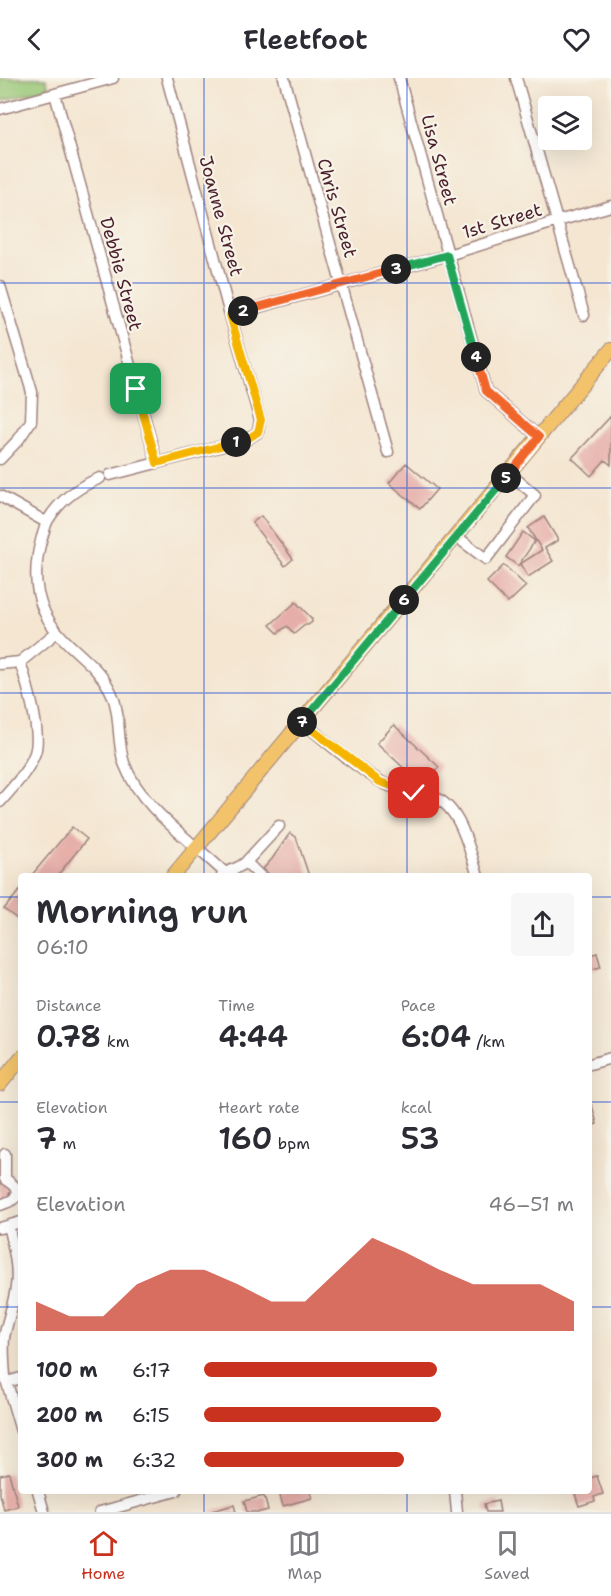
<!DOCTYPE html>
<html lang="en">
<head>
<meta charset="utf-8">
<style>
	:root { --surface:#fff; --page:#f7f7f7; --text:#2b2b33; --muted:#7c7c81; --line:#e1e1e2; --accent:#c8321e }
	body { margin:0; font-family:"Shantell Sans",sans-serif; background:var(--page); color:var(--text); height:100vh; display:flex; flex-direction:column; font-size:22px; white-space:nowrap }
	* { box-sizing:border-box; margin:0 }
	p { font-size:20px; color:var(--muted) }
	.icon { flex:none; width:33px; height:33px; fill:none; stroke:currentColor; stroke-width:2; stroke-linecap:round; stroke-linejoin:round }
	.map { position:relative; flex:1; overflow:hidden }
	.side { position:absolute; left:18px; top:795px; width:574px; height:621px; display:flex; flex-direction:column; background:var(--surface); border-radius:6px; box-shadow:0 6px 24px #0002 }
	.side>* { flex:none }
	.buttons { position:absolute; left:538px; top:18px; display:grid; gap:12px }
	.buttons a { display:grid; place-items:center; width:54px; height:54px; border-radius:6px; background:var(--surface); box-shadow:0 6px 24px #0002; font-size:30px }
	.pin { position:absolute; display:grid; place-items:center; width:51px; height:51px; color:#fff; margin:-26px; border-radius:12px; box-shadow:0 3px 9px #0006 }
	.km { position:absolute; width:30px; height:30px; margin:-15px; border-radius:50%; background:#222; color:#fff; font-size:16px; line-height:30px; text-align:center }
	.round { display:grid; place-items:center; flex:none; width:63px; height:63px; border-radius:6px; background:var(--page) }
	.summary { display:flex; align-items:center; justify-content:space-between; height:102px; padding:0 18px }
	h1 { font-size:33px; font-weight:600; line-height:45px }
	.metrics { display:grid; grid-template-columns:repeat(3,1fr); gap:9px; height:102px; padding:6px 18px }
	.metrics div { display:grid; align-content:center }
	.metrics b { font-size:30px; font-weight:600 }
	.metrics small { font-size:16px; font-weight:400 }
	.metrics p { font-size:16px }
	.chart { height:168px; padding:12px 18px }
	.chart p { display:flex; justify-content:space-between }
	.chart svg { width:100%; height:108px; margin-top:6px; fill:var(--accent); opacity:.7 }
	ul { padding:0 18px; list-style:none; font-size:20px }
	li { display:grid; grid-template-columns:96px 72px 1fr; align-items:center; height:45px }
	li i { height:15px; border-radius:8px; background:var(--accent) }
	header { display:flex; justify-content:space-between; align-items:center; height:78px; padding:0 18px; background:var(--surface); font-size:27px; font-weight:600 }
	.tab-bar { display:flex; justify-content:space-around; align-items:center; height:84px; border-top:2px solid var(--line); background:var(--surface); font-size:16px; color:var(--muted) }
	.tab-bar a { display:grid; justify-items:center; gap:3px }
	.tab-bar .active { color:var(--accent) }
	.map>svg:first-child { display:block }
	.green { fill:#97c674; stroke:#707250; stroke-width:1.5 }
	.building { fill:#e6aea8 }
	.lines { fill:none; stroke-linecap:round; stroke-linejoin:round }
	.minor-casing { stroke:#9f827e; stroke-width:13 }
	.major-casing { stroke:#9f827e; stroke-width:16 }
	.minor { stroke:#fff; stroke-width:10 }
	.major { stroke:#f2c36a; stroke-width:14 }
	.split-1-casing { stroke:#fff; stroke-width:12 }
	.split-2-casing { stroke:#fff; stroke-width:12 }
	.split-3-casing { stroke:#fff; stroke-width:12 }
	.split-4-casing { stroke:#fff; stroke-width:12 }
	.split-5-casing { stroke:#fff; stroke-width:12 }
	.split-6-casing { stroke:#fff; stroke-width:12 }
	.split-7-casing { stroke:#fff; stroke-width:12 }
	.split-8-casing { stroke:#fff; stroke-width:12 }
	.split-1 { stroke:#f5b400; stroke-width:8 }
	.split-2 { stroke:#f5b400; stroke-width:8 }
	.split-3 { stroke:#f0652b; stroke-width:8 }
	.split-4 { stroke:#22a559; stroke-width:8 }
	.split-5 { stroke:#f0652b; stroke-width:8 }
	.split-6 { stroke:#22a559; stroke-width:8 }
	.split-7 { stroke:#22a559; stroke-width:8 }
	.split-8 { stroke:#f5b400; stroke-width:8 }
	.grid { fill:none; stroke:#1d4ed8; stroke-width:1.5; stroke-opacity:0.55 }
	.labels { text-anchor:middle; stroke-width:4.5; stroke-linejoin:round; paint-order:stroke }
	.street-label { font-size:18px; fill:#4a1f2b; stroke:#f7f3e8 }
</style>
</head>
<body>
<header><svg class="icon" aria-label="back" viewBox="0 0 24 24"><path d="M15 5l-7 7 7 7"/></svg>Fleetfoot<svg class="icon" aria-label="heart" viewBox="0 0 24 24"><path d="M12 20l-8-8c-3-5 5-10 8-4 3-6 11-1 8 4z"/></svg></header>
<div class="map">
<svg width="611" height="1434" viewBox="0 0 611 1434">
	<rect width="100%" height="100%" fill="#f7f3e8"/>
	<filter id="ink" filterUnits="userSpaceOnUse"><feTurbulence type="fractalNoise" baseFrequency=".0167" numOctaves="2"/><feDisplacementMap in="SourceGraphic" scale="12" xChannelSelector="R" yChannelSelector="G"/><feConvolveMatrix kernelMatrix="1 2 1 2 8 2 1 2 1" color-interpolation-filters="sRGB"/></filter>
	<filter id="wash" filterUnits="userSpaceOnUse"><feTurbulence type="fractalNoise" baseFrequency=".008" numOctaves="4" result="noise"/><feDisplacementMap in="SourceGraphic" scale="24" xChannelSelector="R" yChannelSelector="G"/><feGaussianBlur stdDeviation="1.35" result="paint"/><feColorMatrix in="noise" values="0 0 0 0 0 0 0 0 0 0 0 0 0 0 0 0 0 1.4 0 .05"/><feComposite in="paint" operator="in"/></filter>
	<g filter="url(#wash)">
		<rect width="100%" height="100%" fill="#f4e6d1"/>
		<path class="green" d="M0,0H46L49,10L0,23Z"/>
		<g id="blocks">
			<path class="building" d="M611,338V387L605,382L591,398L572,380Z
				M406,385L437,411L420,431L389,405Z
				M261,438L293,481L285,488L252,445Z
				M544,439L558,462L545,470L553,483L528,499L520,486L542,472L528,450Z
				M523,454L535,463L518,488L506,479Z
				M504,487L526,508L508,525L487,504Z
				M296,524L312,541V544L308,547H305L294,556L287,548L278,555L270,547Z
				M394,647L439,689L422,707L377,665Z
				M72,749L87,761L57,798H31Z
				M290,755L296,759L309,798H271L263,791L272,781Z
				M21,811V844L4,831Z
				M597,875L601,889L592,891L590,877Z
				M590,1027H592L597,1046L590,1048Z
				M0,1101L8,1108L7,1109L11,1113L9,1116L11,1117L0,1124Z
				M9,1395L18,1428L4,1432L0,1416V1397Z
				M597,1398L603,1416L594,1419L595,1423L579,1428L575,1416L581,1413H590V1400Z
				M282,1413H310L312,1420L283,1428L279,1414Z
				M264,1418L268,1432L260,1434H247L244,1423Z
				M498,1423L500,1434H486L484,1426Z
				M234,1427L236,1434H211V1433Z"/>
		</g>
	</g>
	<g filter="url(#ink)">
		<use href="#blocks" fill-opacity="0" stroke="#9f827e" stroke-width="1.5"/>
		<g class="lines">
			<g class="minor-casing">
				<path id="minor" d="M284,0L388,374
					M399,0L486,313L539,359
					M516,0L584,237
					M55,16L157,385
					M0,31L113,0
					M0,208L32,314L31,343L19,361L0,381
					M230,237L448,177L558,143L611,128
					M110,397L246,362L258,354L260,342L230,237L167,0
					M100,400C78,409 60,422 48,442C45,447 44,454 42,459C33,490 33,519 51,546C68,571 95,584 109,610C122,633 116,661 124,685C141,731 191,762 225,795
					M0,418L46,444
					M457,459L486,481L535,417L509,395
					M0,586L20,584L57,554
					M302,643C326,664 351,685 378,702C393,712 414,713 431,718C461,727 469,772 478,798
					M0,724C13,709 28,694 35,675C42,655 27,605 20,584
					M246,784L279,748
					M222,798C227,792 239,791 246,784L260,798
					M590,986L611,980
					M0,1127C6,1125 21,1121 16,1111C15,1108 8,1103 5,1101V1076
					M8,1148C13,1168 19,1188 16,1209C14,1226 7,1243 4,1260C3,1273 4,1285 5,1298L21,1353
					M0,1150L21,1144
					M7,1304L21,1300
					M38,1413L44,1434
					M455,1413L457,1434
					M100,1434L176,1413"/>
			</g>
			<g class="major-casing">
				<path id="major" d="M173,798L611,272
					M0,1006L21,980"/>
			</g>
			<use href="#minor" class="minor"/>
			<use href="#major" class="major"/>
		</g>
	</g>
	<g class="lines" filter="url(#ink)">
		<g class="split-1-casing">
			<path id="split-1" d="M136,311L157,385L236,364"/>
		</g>
		<g class="split-2-casing">
			<path id="split-2" d="M236,364L246,362L258,354L261,342L230,237L243,233"/>
		</g>
		<g class="split-3-casing">
			<path id="split-3" d="M243,233L396,191"/>
		</g>
		<g class="split-4-casing">
			<path id="split-4" d="M396,191L447,177L476,279"/>
		</g>
		<g class="split-5-casing">
			<path id="split-5" d="M476,279L486,313L539,359L506,400"/>
		</g>
		<g class="split-6-casing">
			<path id="split-6" d="M404,522L506,400"/>
		</g>
		<g class="split-7-casing">
			<path id="split-7" d="M302,644L404,522"/>
		</g>
		<g class="split-8-casing">
			<path id="split-8" d="M302,644L380,704L414,715"/>
		</g>
		<use href="#split-1" class="split-1"/>
		<use href="#split-2" class="split-2"/>
		<use href="#split-3" class="split-3"/>
		<use href="#split-4" class="split-4"/>
		<use href="#split-5" class="split-5"/>
		<use href="#split-6" class="split-6"/>
		<use href="#split-7" class="split-7"/>
		<use href="#split-8" class="split-8"/>
	</g>
	<path class="grid" d="M204,0V798M407,0V798M0,205H611M0,410H611M0,615H611M0,819H21M590,819H611M0,1024H21M590,1024H611M0,1229H21M590,1229H611M204,1413V1434M407,1413V1434"/>
	<g class="labels">
		<g class="street-label">
			<text transform="translate(439 82) rotate(75)" y="6">Lisa Street</text>
			<text transform="translate(337 130) rotate(74)" y="6">Chris Street</text>
			<text transform="translate(221 138) rotate(75)" y="6">Joanne Street</text>
			<text transform="translate(502 143) rotate(-17)" y="6">1st Street</text>
			<text transform="translate(121 196) rotate(75)" y="6">Debbie Street</text>
		</g>
	</g>
</svg>
<div class="buttons">
<a><svg class="icon" aria-label="layers" viewBox="0 0 24 24"><path d="M12 4l9 5-9 5-9-5zM3 14l9 5 9-5"/></svg></a>
</div>
<div class="pin" style="left:136px;top:311px;background:#1e9e55"><svg class="icon" aria-label="arrive" viewBox="0 0 24 24"><path d="M6 21V4h12l-3 4 3 4H6"/></svg></div>
<div class="pin" style="left:414px;top:715px;background:#d93025"><svg class="icon" aria-label="check" viewBox="0 0 24 24"><path d="M5 12l5 5 9-10"/></svg></div>
<b class="km" style="left:236px;top:364px">1</b>
<b class="km" style="left:243px;top:233px">2</b>
<b class="km" style="left:396px;top:191px">3</b>
<b class="km" style="left:476px;top:279px">4</b>
<b class="km" style="left:506px;top:400px">5</b>
<b class="km" style="left:404px;top:522px">6</b>
<b class="km" style="left:302px;top:644px">7</b>
<section class="side">
<div class="summary"><div><h1>Morning run</h1><p>06:10</p></div><a class="round"><svg class="icon" aria-label="share" viewBox="0 0 24 24"><path d="M12 15V3M7 8l5-5 5 5M5 13v7h14v-7"/></svg></a></div>
<div class="metrics">
<div><p>Distance</p><b>0.78<small> km</small></b></div>
<div><p>Time</p><b>4:44</b></div>
<div><p>Pace</p><b>6:04<small> /km</small></b></div>
</div>
<div class="metrics">
<div><p>Elevation</p><b>7<small> m</small></b></div>
<div><p>Heart rate</p><b>160<small> bpm</small></b></div>
<div><p>kcal</p><b>53</b></div>
</div>
<div class="chart"><p><span>Elevation</span>46–51 m</p>
<svg viewBox="0 0 160 44" preserveAspectRatio="none"><path d="M0 44V32L10 38L20 38L30 25L40 19L50 19L60 25L70 32L80 32L90 19L100 6L110 12L120 19L130 25L140 25L150 25L160 32V44z"/></svg>
</div>
<ul>
<li><b>100 m</b>6:17<i style="width:63%"></i></li>
<li><b>200 m</b>6:15<i style="width:64%"></i></li>
<li><b>300 m</b>6:32<i style="width:54%"></i></li>
</ul>
</section>
</div>
<nav class="tab-bar">
<a class="active"><svg class="icon" aria-label="home" viewBox="0 0 24 24"><path d="M3 11l9-7 9 7M6 9v11h12V9"/></svg>Home</a>
<a><svg class="icon" aria-label="map" viewBox="0 0 24 24"><path d="M3 6l6-2 6 2 6-2v14l-6 2-6-2-6 2zM9 4v14M15 6v14"/></svg>Map</a>
<a><svg class="icon" aria-label="saved" viewBox="0 0 24 24"><path d="M7 4h10v16l-5-4-5 4z"/></svg>Saved</a>
</nav>
</body>
</html>
